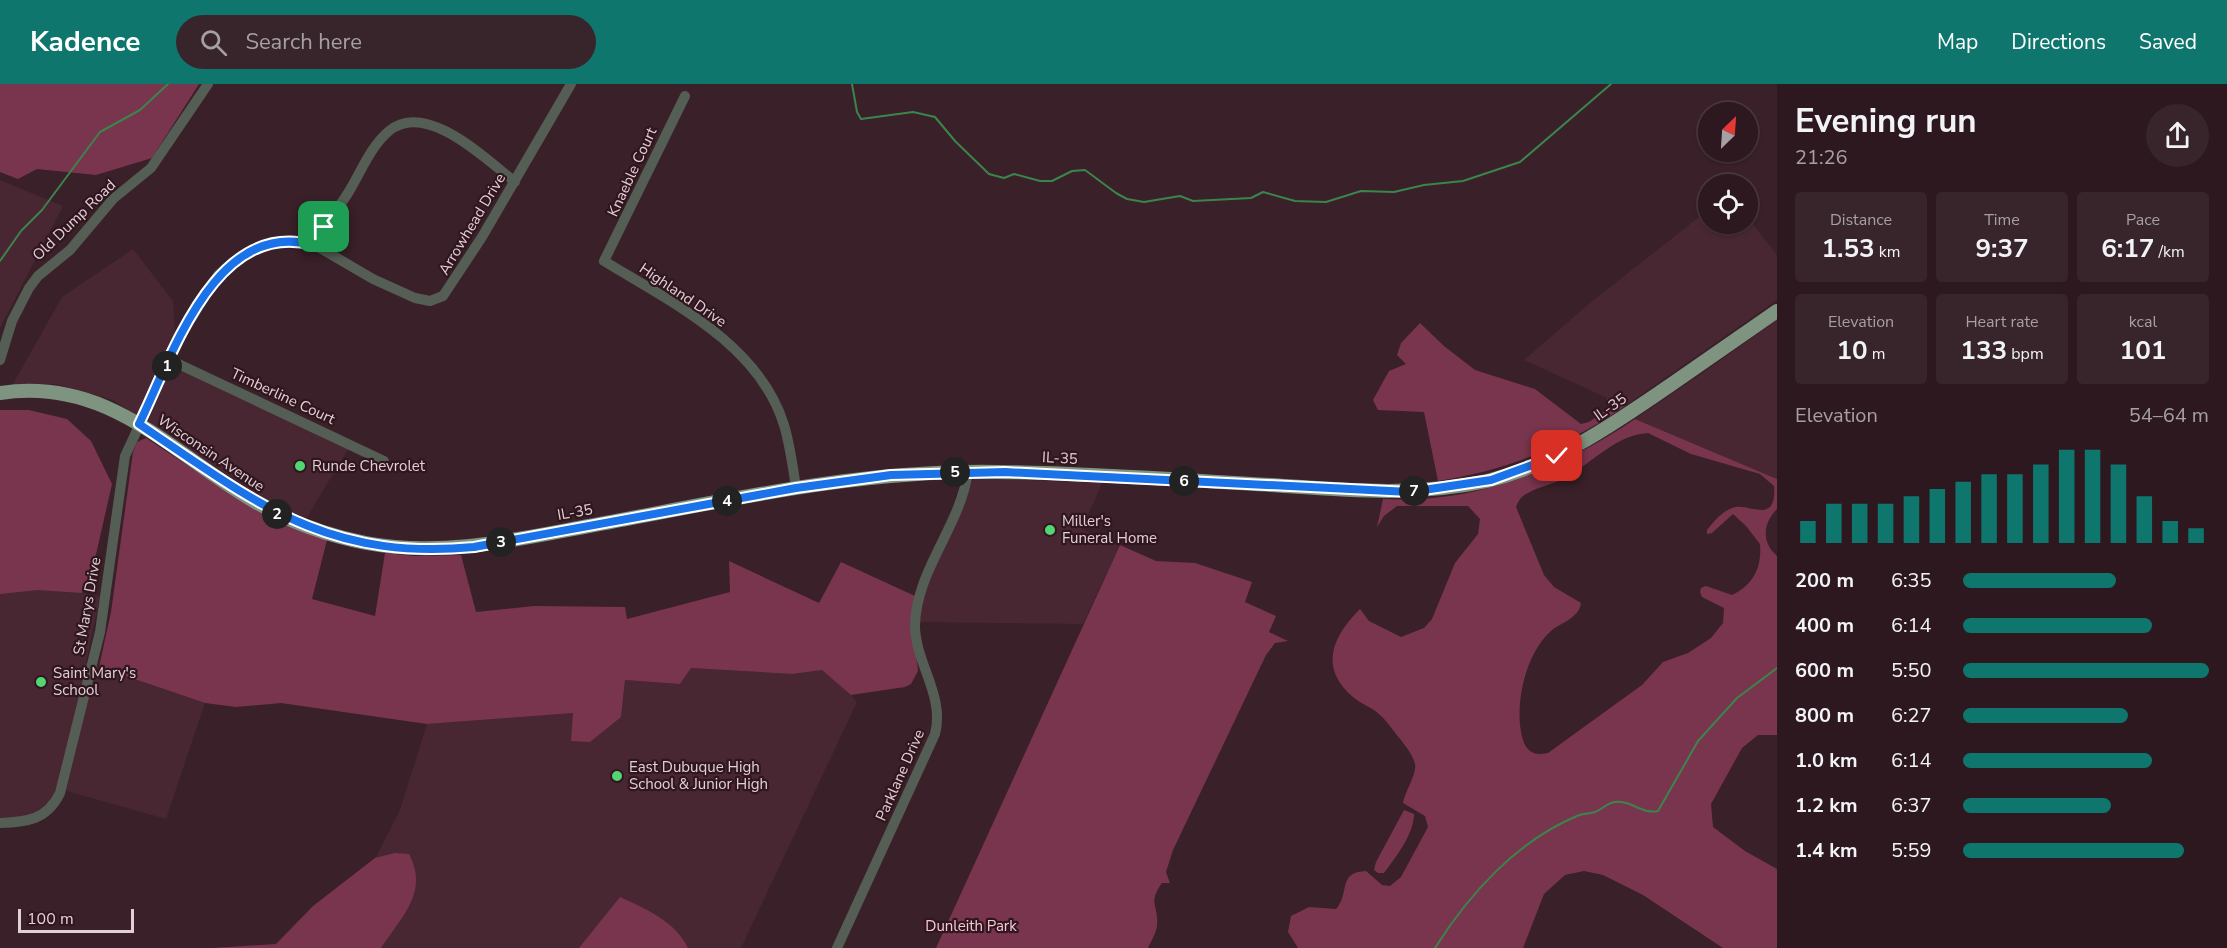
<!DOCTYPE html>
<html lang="en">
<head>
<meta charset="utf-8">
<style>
	:root { --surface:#2c181e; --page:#38252b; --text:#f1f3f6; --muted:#a6a0a4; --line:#48373c; --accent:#0f766e }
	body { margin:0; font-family:"Nunito Sans",sans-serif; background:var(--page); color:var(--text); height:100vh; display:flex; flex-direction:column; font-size:22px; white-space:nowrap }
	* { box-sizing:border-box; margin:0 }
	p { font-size:20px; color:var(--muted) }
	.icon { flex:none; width:33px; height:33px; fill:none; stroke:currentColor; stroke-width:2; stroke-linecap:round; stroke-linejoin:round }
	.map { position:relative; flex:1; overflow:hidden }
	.sheet { display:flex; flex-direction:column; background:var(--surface); width:450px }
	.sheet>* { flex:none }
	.needle { width:39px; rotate:25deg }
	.buttons { position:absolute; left:1698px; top:18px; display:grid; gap:12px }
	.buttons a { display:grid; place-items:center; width:60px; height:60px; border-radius:50%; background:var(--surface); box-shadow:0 2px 4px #0004,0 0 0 2px var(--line); font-size:30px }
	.scale { position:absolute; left:18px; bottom:15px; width:116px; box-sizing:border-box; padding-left:6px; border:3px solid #e3d0d5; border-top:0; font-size:16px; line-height:21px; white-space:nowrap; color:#e3d0d5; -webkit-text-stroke:4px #30161f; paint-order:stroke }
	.pin { position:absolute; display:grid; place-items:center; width:51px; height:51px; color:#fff; margin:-26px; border-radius:12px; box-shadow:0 3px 9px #0006 }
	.km { position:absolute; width:30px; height:30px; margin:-15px; border-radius:50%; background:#222; color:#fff; font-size:16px; line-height:30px; text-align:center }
	.round { display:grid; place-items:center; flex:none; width:63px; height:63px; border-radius:32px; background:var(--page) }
	.head { display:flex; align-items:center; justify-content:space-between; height:102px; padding:0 18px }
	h1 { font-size:33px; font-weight:700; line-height:45px }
	.metrics { display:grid; grid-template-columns:repeat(3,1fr); gap:9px; height:102px; padding:6px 18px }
	.metrics div { display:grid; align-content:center; border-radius:6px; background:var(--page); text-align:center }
	.metrics b { font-size:26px; font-weight:700 }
	.metrics small { font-size:16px; font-weight:400 }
	.metrics p { font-size:16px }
	.chart { height:168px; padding:12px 18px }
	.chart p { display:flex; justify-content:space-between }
	.chart svg { width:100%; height:108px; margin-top:6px; stroke:var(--accent); stroke-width:6 }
	ul { padding:0 18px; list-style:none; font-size:20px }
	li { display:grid; grid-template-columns:96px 72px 1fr; align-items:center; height:45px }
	li i { height:15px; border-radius:8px; background:var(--accent) }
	header { display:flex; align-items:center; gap:36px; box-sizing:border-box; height:84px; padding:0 30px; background:var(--accent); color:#fff }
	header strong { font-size:28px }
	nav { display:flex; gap:33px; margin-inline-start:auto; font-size:21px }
	.search { width:420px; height:54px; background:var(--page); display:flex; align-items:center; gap:15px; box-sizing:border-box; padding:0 21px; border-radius:33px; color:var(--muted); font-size:22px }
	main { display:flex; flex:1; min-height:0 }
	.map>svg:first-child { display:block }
	.built { fill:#482732 }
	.green { fill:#79354d; fill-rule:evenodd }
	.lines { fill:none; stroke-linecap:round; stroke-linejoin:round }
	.stream { stroke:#3b854c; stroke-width:2 }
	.minor { stroke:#545e55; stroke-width:10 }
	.major { stroke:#7e9380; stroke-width:14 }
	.route-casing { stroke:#fff; stroke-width:12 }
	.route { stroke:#1a73e8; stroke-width:8 }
	.poi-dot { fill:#52d673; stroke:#30161f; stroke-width:2 }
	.labels { text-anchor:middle; stroke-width:4.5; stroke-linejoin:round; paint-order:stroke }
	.street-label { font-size:15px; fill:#e3d0d5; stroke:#30161f }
	.poi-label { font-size:15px; fill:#e3d0d5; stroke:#30161f; text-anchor:start }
	.park-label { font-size:15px; fill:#f8c8d5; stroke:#30161f }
</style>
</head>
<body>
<header>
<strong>Kadence</strong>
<div class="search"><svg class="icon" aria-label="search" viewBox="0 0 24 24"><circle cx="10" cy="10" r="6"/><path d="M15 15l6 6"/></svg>Search here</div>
<nav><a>Map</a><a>Directions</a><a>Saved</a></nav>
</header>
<main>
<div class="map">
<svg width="1777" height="864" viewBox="0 0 1777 864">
	<rect width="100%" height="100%" fill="#3a2028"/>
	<path class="built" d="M0,96L63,122L0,244Z
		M1708,126V140H1748V134L1777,171V216L1625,322L1524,276L1590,219Z
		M133,165L173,217L177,275L353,357L306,435L256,410L113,316L56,300H13L62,213Z
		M1777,236V395L1635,335L1701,290Z
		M976,394L1102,399L1082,445L1120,461L1083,540L920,538V525L929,497L972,397Z
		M0,488L100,513L86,579L205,619L166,735L56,704L53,715L32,733L0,734Z
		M691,584L792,590L822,586L845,604L857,618L741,864H330L400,726L427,640L573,629L621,633L625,596L680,600Z"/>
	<path class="green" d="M0,0H199L152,74L96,91L37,85L18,95L0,88Z
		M1420,239L1444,262L1475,286L1535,305L1581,340L1589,338L1609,324L1607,314L1625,322C1567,362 1508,386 1438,397L1424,328L1378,326L1373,316L1389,287L1406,280L1397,271L1401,259Z
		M0,326H29L67,335L91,357L112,400L90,497L82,509L38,506L0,510Z
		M1635,335L1777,395V425C1763,439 1761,458 1777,472V651H1758L1742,664L1711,720L1713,743L1745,767L1777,785V864H1723L1643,811L1603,791L1584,787L1565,791L1544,810L1523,864H1298L1288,848L1291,832L1309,823L1336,825C1350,810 1337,788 1366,787L1382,801L1390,802L1401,793L1428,743L1425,732L1403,719C1405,707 1417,690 1415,680C1413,671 1406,663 1401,656C1394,648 1388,638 1380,631C1372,623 1361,620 1353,613C1318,583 1333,552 1360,525L1369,537L1401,553L1424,544L1432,535L1455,479L1478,450L1480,435L1468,422H1397L1384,432L1377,443L1383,415C1475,420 1560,386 1635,335ZM1648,349L1691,370L1760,390L1774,402C1777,441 1750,420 1736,423C1724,425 1714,437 1707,446V450L1712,449L1733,430L1746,442L1760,460C1762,484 1753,501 1732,511L1706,502L1701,504L1700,508L1702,513L1724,524L1723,539L1711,554L1688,569L1663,578L1642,601L1548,669C1536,672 1527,669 1523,656C1513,623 1525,570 1551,547C1562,538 1579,534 1581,519L1554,503L1544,491L1516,423C1519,416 1521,412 1528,409C1540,402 1555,400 1567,393C1593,378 1616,351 1648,349Z
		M146,354L262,430L327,456L312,515L375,532L385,469L414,472L461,471L476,528L534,522L625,523L627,535L730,508L729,477L819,519L841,478L915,512C907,540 916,560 918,587L911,600L905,603L851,611L822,586L792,590L691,584L680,600L625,596L621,633L590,658L571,657L573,629L427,640L281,619L236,623L205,619L99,583L111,528L133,368L137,358Z
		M1120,461L1156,477L1195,479L1252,498L1245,518L1276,532L1269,548L1288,557L1275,559L1266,571L1173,766L1166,788L1170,799H1162C1147,820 1159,821 1157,841C1157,848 1151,857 1148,864H936Z
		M1404,726L1414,730C1414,750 1396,773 1384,789H1378L1374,786L1376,778Z
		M395,769L409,770C429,808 402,832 381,864H212L276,860L313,822L375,774Z
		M620,813C646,825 675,837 688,864H579Z"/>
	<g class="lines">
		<path class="stream" d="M852,0L857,28L861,35L913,28L935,33L955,57L989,90L1004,94L1014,90L1040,97H1052L1072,87L1085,86L1116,109L1127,115L1144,118L1180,112L1193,117L1251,114L1263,108L1295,117L1326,118L1361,107L1394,108L1424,101L1463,97L1520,78L1611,0
			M0,177L21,147L42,126L100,48L140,26L168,0
			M1435,864C1469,810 1517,757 1577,732C1583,729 1589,730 1595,728C1601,726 1605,721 1611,719C1629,713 1641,731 1658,727L1698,657L1737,614L1777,584"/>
		<path class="minor" d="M685,12L604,177C671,218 759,260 784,341C790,361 793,383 796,404
			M313,161C323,140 340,124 351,104C362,85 372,61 389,47C426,16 486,75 515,98
			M0,276L12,237L29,204L38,192L70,166L113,115L151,84L208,0
			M170,276L384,377
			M0,739C27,738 47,736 60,709L100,548L125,372L183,248L218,191L233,178L253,166L273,160L301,158L320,164L373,195L415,214L430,217L443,212L482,153L571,0
			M837,864L935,650C945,612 916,580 915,543C915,487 961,442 968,387"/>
		<path class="major" d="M0,309C107,293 168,366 252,416C287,437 325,451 366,459C441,473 514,456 589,442C725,417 860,385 999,388C1089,389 1181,396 1271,401C1344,406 1415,413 1487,397C1556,380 1611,342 1669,302C1705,277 1741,252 1777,227"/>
	</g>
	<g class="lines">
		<g class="route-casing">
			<path id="route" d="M324,143L313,161C215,134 172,273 139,340C255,418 325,477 474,463L796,404L891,391L1005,388L1410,408L1491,396L1557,372"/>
		</g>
		<use href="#route" class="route"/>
	</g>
	<g class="poi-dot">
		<circle cx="300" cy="382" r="6"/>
		<circle cx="1050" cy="446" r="6"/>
		<circle cx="41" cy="598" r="6"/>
		<circle cx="617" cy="692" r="6"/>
	</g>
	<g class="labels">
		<g class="street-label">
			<text transform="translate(632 88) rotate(-65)" y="5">Knaeble Court</text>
			<text transform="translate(74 136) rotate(-44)" y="5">Old Dump Road</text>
			<text transform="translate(472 140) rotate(-59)" y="5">Arrowhead Drive</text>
			<text transform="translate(683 211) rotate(34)" y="5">Highland Drive</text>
			<text transform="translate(283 312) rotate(25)" y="5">Timberline Court</text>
			<text transform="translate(1610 323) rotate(-35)" y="5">IL-35</text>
			<text transform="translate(211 369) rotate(34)" y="5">Wisconsin Avenue</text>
			<text transform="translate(1060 374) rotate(3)" y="5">IL-35</text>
			<text transform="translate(575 428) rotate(-10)" y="5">IL-35</text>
			<text transform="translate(87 522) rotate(-80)" y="5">St Marys Drive</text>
			<text transform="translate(900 691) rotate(-66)" y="5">Parklane Drive</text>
		</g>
		<g class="poi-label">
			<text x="312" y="387">Runde Chevrolet</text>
			<text x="1062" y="442">Miller's<tspan x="1062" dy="17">Funeral Home</tspan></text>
			<text x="53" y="594">Saint Mary's<tspan x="53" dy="17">School</tspan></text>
			<text x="629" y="688">East Dubuque High<tspan x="629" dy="17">School &amp; Junior High</tspan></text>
		</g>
		<g class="park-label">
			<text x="971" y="847">Dunleith Park</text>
		</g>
	</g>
</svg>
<div class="buttons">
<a><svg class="needle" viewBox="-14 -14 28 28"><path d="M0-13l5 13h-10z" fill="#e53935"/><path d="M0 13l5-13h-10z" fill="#a6a0a4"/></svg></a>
<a><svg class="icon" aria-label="locate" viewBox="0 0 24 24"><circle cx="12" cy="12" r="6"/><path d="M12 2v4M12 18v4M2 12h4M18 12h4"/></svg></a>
</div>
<div class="scale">100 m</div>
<div class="pin" style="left:324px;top:143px;background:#1e9e55"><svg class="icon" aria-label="arrive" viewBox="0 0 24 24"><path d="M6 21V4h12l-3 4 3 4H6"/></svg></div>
<div class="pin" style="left:1557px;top:372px;background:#d93025"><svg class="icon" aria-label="check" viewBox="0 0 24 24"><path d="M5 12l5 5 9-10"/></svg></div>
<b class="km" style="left:167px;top:282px">1</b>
<b class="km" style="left:277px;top:430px">2</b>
<b class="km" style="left:501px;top:458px">3</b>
<b class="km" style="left:727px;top:417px">4</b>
<b class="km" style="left:955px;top:388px">5</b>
<b class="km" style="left:1184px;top:397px">6</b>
<b class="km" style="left:1414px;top:407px">7</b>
</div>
<section class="sheet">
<div class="head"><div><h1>Evening run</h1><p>21:26</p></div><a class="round"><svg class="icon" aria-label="share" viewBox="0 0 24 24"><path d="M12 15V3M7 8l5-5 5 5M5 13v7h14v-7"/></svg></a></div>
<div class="metrics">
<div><p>Distance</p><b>1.53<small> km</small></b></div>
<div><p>Time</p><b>9:37</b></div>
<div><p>Pace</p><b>6:17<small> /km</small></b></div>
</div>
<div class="metrics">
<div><p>Elevation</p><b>10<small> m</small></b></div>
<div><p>Heart rate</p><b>133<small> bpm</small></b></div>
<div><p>kcal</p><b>101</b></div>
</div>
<div class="chart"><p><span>Elevation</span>54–64 m</p>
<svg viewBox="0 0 160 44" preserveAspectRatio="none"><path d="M5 44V35M15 44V28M25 44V28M35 44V28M45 44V25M55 44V22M65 44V19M75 44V16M85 44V16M95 44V12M105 44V6M115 44V6M125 44V12M135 44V25M145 44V35M155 44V38"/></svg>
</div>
<ul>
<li><b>200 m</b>6:35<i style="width:62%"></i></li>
<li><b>400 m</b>6:14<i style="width:77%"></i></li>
<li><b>600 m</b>5:50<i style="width:100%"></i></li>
<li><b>800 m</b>6:27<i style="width:67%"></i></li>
<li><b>1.0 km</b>6:14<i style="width:77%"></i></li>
<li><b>1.2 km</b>6:37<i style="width:60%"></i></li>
<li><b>1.4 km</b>5:59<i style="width:90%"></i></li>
</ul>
</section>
</main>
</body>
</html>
